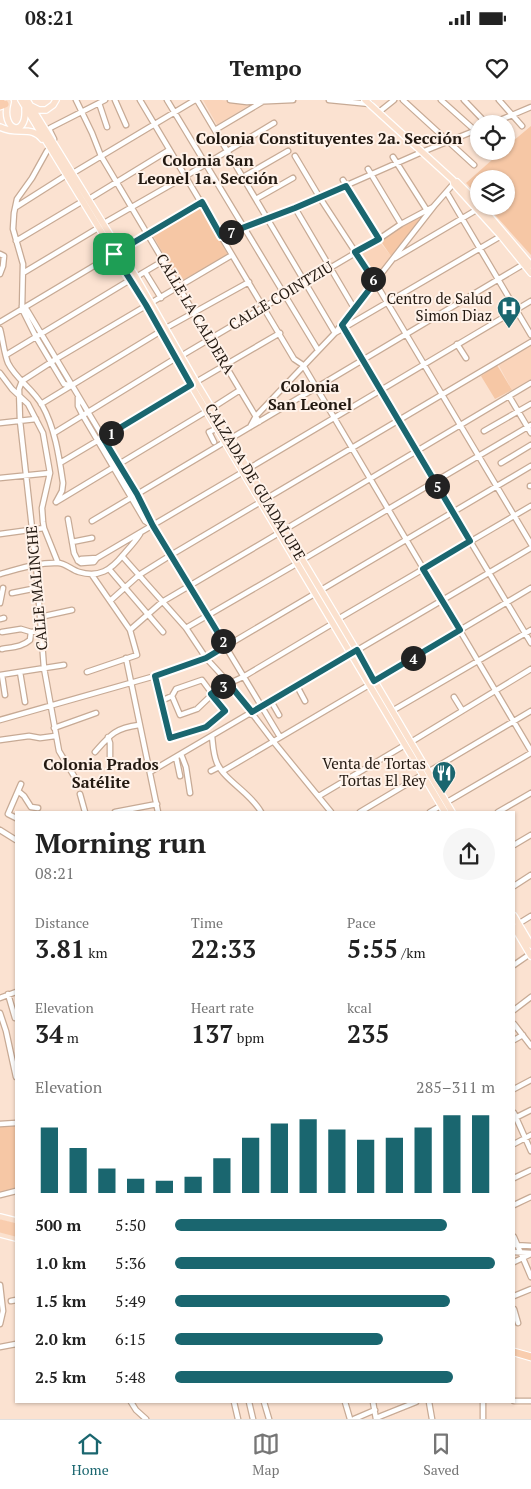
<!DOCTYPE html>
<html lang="en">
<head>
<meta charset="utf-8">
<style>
	:root { --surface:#fff; --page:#f6f6f6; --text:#222; --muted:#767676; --line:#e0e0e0; --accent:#1a666f }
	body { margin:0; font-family:"PT Serif",serif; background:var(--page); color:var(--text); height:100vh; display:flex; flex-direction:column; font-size:19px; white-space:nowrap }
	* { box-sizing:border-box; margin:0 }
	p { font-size:16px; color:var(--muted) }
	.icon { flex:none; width:28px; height:28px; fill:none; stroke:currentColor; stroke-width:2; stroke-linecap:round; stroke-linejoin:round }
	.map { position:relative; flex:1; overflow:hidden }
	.sheet { position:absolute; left:15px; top:711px; width:500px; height:592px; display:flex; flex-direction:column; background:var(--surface); border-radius:0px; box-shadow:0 1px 4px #0004 }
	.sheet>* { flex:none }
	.controls { position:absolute; left:470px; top:15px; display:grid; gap:10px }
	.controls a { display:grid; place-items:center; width:45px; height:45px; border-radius:50%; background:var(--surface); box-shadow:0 1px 4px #0004; font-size:25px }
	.pin { position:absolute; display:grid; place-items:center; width:42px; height:42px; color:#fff; margin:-21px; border-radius:10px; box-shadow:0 2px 8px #0006 }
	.km { position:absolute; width:25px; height:25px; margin:-12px; border-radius:50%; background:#222; color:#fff; font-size:14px; line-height:25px; text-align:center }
	.round { display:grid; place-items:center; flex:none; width:52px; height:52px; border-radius:26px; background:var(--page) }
	.summary { display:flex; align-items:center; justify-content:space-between; height:85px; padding:0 20px }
	h1 { font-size:28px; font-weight:700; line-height:38px }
	.stats { display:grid; grid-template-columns:repeat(3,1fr); gap:8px; height:85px; padding:5px 20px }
	.stats div { display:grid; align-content:center }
	.stats b { font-size:25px; font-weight:700 }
	.stats small { font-size:14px; font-weight:400 }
	.stats p { font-size:14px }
	.chart { height:140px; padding:10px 20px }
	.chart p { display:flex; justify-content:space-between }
	.chart svg { width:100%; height:90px; margin-top:5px; stroke:var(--accent); stroke-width:6 }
	ul { padding:0 20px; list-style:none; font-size:16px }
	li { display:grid; grid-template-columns:80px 60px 1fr; align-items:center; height:38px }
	li i { height:12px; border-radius:6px; background:var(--accent) }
	.status { display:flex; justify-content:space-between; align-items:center; height:35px; padding:0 25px; background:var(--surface); direction:ltr }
	.status svg { height:14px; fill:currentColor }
	header { display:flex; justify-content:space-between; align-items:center; height:65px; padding:0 20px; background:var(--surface); font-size:22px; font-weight:700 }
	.dock { display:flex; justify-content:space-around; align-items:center; height:70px; border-top:1px solid var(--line); background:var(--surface); font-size:14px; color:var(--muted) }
	.dock a { display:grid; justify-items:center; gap:2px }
	.dock .active { color:var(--accent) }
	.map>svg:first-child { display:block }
	.built { fill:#fad4ba }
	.green { fill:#f6c7a5 }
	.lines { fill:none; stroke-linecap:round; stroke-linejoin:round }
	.minor-casing { stroke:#c7aa95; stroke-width:7 }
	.major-casing { stroke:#fff; stroke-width:8 }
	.highway-casing { stroke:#fff; stroke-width:9 }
	.minor { stroke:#fff; stroke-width:4.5 }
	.major { stroke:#fbe1ce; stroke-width:5.5 }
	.highway { stroke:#f9cdae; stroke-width:7 }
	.route-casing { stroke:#fff; stroke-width:10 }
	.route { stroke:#1a666f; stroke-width:6 }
	.labels { text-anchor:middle; stroke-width:4; stroke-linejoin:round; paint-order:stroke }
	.street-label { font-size:15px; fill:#231911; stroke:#fff2e9 }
	.poi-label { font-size:15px; fill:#231911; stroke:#fff2e9; text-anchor:end }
	.neighbourhood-label { font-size:16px; font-weight:bold; fill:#231911; stroke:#fff2e9 }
</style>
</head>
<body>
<div class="status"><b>08:21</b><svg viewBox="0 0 49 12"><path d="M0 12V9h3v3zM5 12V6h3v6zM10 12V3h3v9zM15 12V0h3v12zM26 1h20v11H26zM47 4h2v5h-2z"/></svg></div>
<header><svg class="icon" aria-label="back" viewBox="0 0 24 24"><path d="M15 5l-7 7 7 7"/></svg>Tempo<svg class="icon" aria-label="heart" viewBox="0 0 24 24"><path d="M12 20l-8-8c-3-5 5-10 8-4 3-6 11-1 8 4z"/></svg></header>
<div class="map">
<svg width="531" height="1319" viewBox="0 0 531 1319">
	<rect width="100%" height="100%" fill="#fbe2d1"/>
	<path class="built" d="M203,0H221L251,4L217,25Z
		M379,141L391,156L374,178L357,153Z
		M531,245V279L512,290L498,264Z"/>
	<path class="green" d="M531,26V155L487,106H506V79H479V97L466,83L502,51H506V47Z
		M200,106L228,155L179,182L152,134Z
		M426,113L391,156L380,140Z
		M497,265L512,290L495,299L481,276Z
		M16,1023V1090L0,1094V1025Z"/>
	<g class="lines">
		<g class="minor-casing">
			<path id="minor" d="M76,0L92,33L101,56L259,322
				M115,0L126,25
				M140,0L294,259L303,265L531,651
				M167,0L318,250
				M197,0L335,233L501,136
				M230,0L247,2L293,0
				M329,0L370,4
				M403,0L474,65
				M441,0L479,34
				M464,0L487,24
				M499,0L522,26
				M99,3L107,27
				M379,12L394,0
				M491,24L531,7
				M215,30L262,2
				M54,39L50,31V28L105,0
				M47,51L32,78L17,99L14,113L13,129L23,164L22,209L36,237L64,284L72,286
				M295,56L320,98L375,182L531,444
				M393,57L428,112
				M368,69L401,124
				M73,73L195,0
				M243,77L288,51
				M343,80L379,139
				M447,93L531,235
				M89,99L169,50
				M256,99L293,78
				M16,107L68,74
				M295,108L354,208
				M104,123L186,76L274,23
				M221,136L295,108L422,52L479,29
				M16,141L83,101
				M0,154L4,156L3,166L0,174
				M395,158L478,109
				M145,172L161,198
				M23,173L98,128
				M136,177L163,161
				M22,206L27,210L137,394L153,426L280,637
				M0,222L201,102
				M341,225L531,543
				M0,229C3,240 4,253 8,263C16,279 33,289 42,305C55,328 59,356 63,383L62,391L56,402
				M457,244L466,258
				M6,255L130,180
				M181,256L379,139L401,124L433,107
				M0,273L12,289L28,304L43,333L50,373L42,408L43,422L44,428L58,463
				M196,282L280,233
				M509,296L531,333
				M78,297V306L82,314L145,421L153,426
				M41,304L166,228L249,182
				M212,308L240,290
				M0,323L36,319
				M250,327L256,316L335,233L434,106L455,82
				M484,331L531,304
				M54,333L176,258
				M214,342L209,332L218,328
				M60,363L191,285
				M501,363L531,345
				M248,369L531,201
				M0,378L50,373
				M530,386H531
				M56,402L207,311
				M68,419L74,453L78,461
				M92,421L524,164
				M284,430L531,283
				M0,434L44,428
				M72,442L92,438
				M122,456L186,528L206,558L229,583L273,641L331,712
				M302,460L531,325
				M78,461L81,463L94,462L97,458L243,372
				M78,461L81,459L97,458
				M109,469L163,532
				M0,474C19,469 38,462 58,463C65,463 72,470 79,472C99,478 111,470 123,455C129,448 135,442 140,434
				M12,493L37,488
				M110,501L139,475L171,455L531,242
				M0,503L3,488
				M40,517L72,510
				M0,519L4,518
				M338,519L531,406
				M186,528L298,463
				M130,530L162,502L279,433
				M2,532L21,529L31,532L42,531
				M2,549C12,547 22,547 30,540L31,532
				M126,558L158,712
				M20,572L25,602
				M87,572L137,555L130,530L92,475
				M0,575L64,565
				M2,575L5,595
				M155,576L170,638L206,627L225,611L202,580L176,589L172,596L161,601
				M374,581L531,488
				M297,586L305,601
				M172,596L180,615L197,609L219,588L243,577L332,524
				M454,597L462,610
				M271,601L279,615
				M392,611L531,530
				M0,620L155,576L206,558L531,366
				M54,628L96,613
				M212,636C213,644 213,654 217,663C225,681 251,693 261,712
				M108,637L110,643V668
				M0,640L29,636L40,638L55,636
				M411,642L531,569
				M95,652C110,635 115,628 139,625
				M181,654L186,667L190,693
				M176,657L180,676
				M211,671L219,667
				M223,671L369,585
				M150,672L531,448
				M428,672L531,611
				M74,676L59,651L44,568L36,464L20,321L19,289L22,281L56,259L232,155
				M18,691L24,696L31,707L38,708
				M80,694L85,712
				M319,696L405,645
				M115,712L157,704
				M360,712L422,675
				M430,712L531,653
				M498,712L531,693
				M16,718L8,714L21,684
				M0,730L16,740
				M514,745L531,735
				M514,786L531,775
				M518,824L531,816
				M514,865L530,854
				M8,894L15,918
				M0,898L16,892
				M514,910L531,897
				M0,913L6,931L16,977
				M514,924L531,946
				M514,940L523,935
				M514,989L531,980
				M514,1013L531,1051
				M515,1018L531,1010
				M0,1024L16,1023
				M514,1044L531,1035
				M514,1078L531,1070
				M0,1095L16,1091
				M514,1105L531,1097
				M514,1137L531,1177
				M514,1145L531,1146
				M514,1152L531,1153
				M514,1162L531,1154
				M0,1185L3,1211L0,1224
				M514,1196L531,1189
				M11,1201L16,1200
				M514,1209L518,1223
				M0,1247L16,1244
				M514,1301H531
				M131,1302L136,1310L146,1319
				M234,1302L238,1319
				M249,1302L253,1319
				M264,1302L269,1319
				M345,1302L350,1319
				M373,1302L376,1319
				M429,1302L432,1319
				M376,1318L416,1302
				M354,1319L375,1310
				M483,1319V1302"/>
		</g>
		<g class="major-casing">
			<path id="major" d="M21,0L146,205L191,285L445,712
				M27,0L136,177L196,282L338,519L452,712
				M365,0L453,80L454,84L501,136L531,173
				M8,2C0,31 27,39 25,9
				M31,6L39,10H46L53,5L56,0
				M0,27C16,36 32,25 42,39
				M457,82L479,104
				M481,106L531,165
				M514,816L531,845
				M514,827L531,856
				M0,1117L16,1121
				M0,1134L16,1138"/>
		</g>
		<g class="highway-casing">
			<path id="highway" d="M0,0H1
				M0,6L5,4
				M0,1123L16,1127
				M0,1129L16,1133
				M514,1252L531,1257"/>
		</g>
		<use href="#minor" class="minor"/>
		<use href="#major" class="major"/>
		<use href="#highway" class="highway"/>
	</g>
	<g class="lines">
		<g class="route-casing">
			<path id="route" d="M346,86L379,139L355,152L375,182L342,225L470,441L423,469L460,530L374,581L357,550L252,612L229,584L219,588L211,594L225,611L206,627L170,638L155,576L206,558L226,546L153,426L137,394L103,338L191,285L146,205L114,154L202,102L221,136L295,108Z"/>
		</g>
		<use href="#route" class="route"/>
	</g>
	<defs>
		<g id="hospital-pin" transform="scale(1.25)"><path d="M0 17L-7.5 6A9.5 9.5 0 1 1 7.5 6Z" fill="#1a666f" stroke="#fff2e9"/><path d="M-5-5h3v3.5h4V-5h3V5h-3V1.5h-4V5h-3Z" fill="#fff"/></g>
		<g id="restaurant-pin" transform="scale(1.25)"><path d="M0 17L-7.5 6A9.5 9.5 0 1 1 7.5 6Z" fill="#1a666f" stroke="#fff2e9"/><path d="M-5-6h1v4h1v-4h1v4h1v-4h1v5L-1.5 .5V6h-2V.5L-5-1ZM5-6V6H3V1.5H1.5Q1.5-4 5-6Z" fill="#fff"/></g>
	</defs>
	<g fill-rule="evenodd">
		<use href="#hospital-pin" x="509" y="208"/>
		<use href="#restaurant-pin" x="444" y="673"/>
	</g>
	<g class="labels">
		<g class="street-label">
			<text transform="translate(281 196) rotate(-31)" y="5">CALLE COINTZIU</text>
			<text transform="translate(195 214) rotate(59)" y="5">CALLE LA CALDERA</text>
			<text transform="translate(255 382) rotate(59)" y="5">CALZADA DE GUADALUPE</text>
			<text transform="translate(37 488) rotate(-95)" y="5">CALLE MALINCHE</text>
		</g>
		<g class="poi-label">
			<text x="492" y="204">Centro de Salud<tspan x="492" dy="17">Simon Diaz</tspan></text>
			<text x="426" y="669">Venta de Tortas<tspan x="426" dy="17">Tortas El Rey</tspan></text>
		</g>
		<g class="neighbourhood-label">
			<text x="329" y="44">Colonia Constituyentes 2a. Sección</text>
			<text x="208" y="66">Colonia San<tspan x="208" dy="18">Leonel 1a. Sección</tspan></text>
			<text x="310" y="292">Colonia<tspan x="310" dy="18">San Leonel</tspan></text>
			<text x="101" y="670">Colonia Prados<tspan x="101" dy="18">Satélite</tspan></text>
		</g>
	</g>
</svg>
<div class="controls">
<a><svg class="icon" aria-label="locate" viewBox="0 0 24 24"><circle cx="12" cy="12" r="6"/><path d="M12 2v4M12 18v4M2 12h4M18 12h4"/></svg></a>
<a><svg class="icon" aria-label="layers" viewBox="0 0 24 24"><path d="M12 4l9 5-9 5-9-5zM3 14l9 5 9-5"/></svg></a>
</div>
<div class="pin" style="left:114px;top:154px;background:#1e9e55"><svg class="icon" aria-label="arrive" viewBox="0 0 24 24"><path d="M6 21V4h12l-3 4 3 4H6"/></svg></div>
<b class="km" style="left:111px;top:333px">1</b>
<b class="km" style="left:223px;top:541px">2</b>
<b class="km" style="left:223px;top:586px">3</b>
<b class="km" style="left:413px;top:558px">4</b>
<b class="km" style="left:437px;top:386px">5</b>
<b class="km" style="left:373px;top:179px">6</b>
<b class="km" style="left:231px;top:132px">7</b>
<section class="sheet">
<div class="summary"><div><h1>Morning run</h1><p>08:21</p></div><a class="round"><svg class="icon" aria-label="share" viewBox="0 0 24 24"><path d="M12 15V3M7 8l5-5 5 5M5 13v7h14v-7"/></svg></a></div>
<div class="stats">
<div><p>Distance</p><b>3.81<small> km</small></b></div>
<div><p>Time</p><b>22:33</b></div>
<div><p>Pace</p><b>5:55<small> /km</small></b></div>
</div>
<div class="stats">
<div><p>Elevation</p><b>34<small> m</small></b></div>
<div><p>Heart rate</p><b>137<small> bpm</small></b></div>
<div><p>kcal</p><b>235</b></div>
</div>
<div class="chart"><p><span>Elevation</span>285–311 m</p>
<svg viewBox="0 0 160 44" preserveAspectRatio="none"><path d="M5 44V12M15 44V22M25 44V32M35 44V37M45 44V38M55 44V36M65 44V27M75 44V17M85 44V10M95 44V8M105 44V13M115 44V18M125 44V17M135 44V12M145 44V6M155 44V6"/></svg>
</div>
<ul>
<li><b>500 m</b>5:50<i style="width:85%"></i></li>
<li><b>1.0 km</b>5:36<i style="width:100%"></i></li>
<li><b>1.5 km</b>5:49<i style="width:86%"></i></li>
<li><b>2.0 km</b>6:15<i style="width:65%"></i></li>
<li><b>2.5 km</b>5:48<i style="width:87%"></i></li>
</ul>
</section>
</div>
<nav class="dock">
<a class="active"><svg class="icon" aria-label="home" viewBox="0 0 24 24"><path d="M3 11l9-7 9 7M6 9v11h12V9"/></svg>Home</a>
<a><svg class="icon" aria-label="map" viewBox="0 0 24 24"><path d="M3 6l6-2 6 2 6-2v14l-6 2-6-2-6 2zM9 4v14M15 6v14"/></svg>Map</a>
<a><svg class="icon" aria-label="saved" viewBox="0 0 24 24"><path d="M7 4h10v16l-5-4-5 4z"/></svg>Saved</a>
</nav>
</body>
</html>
